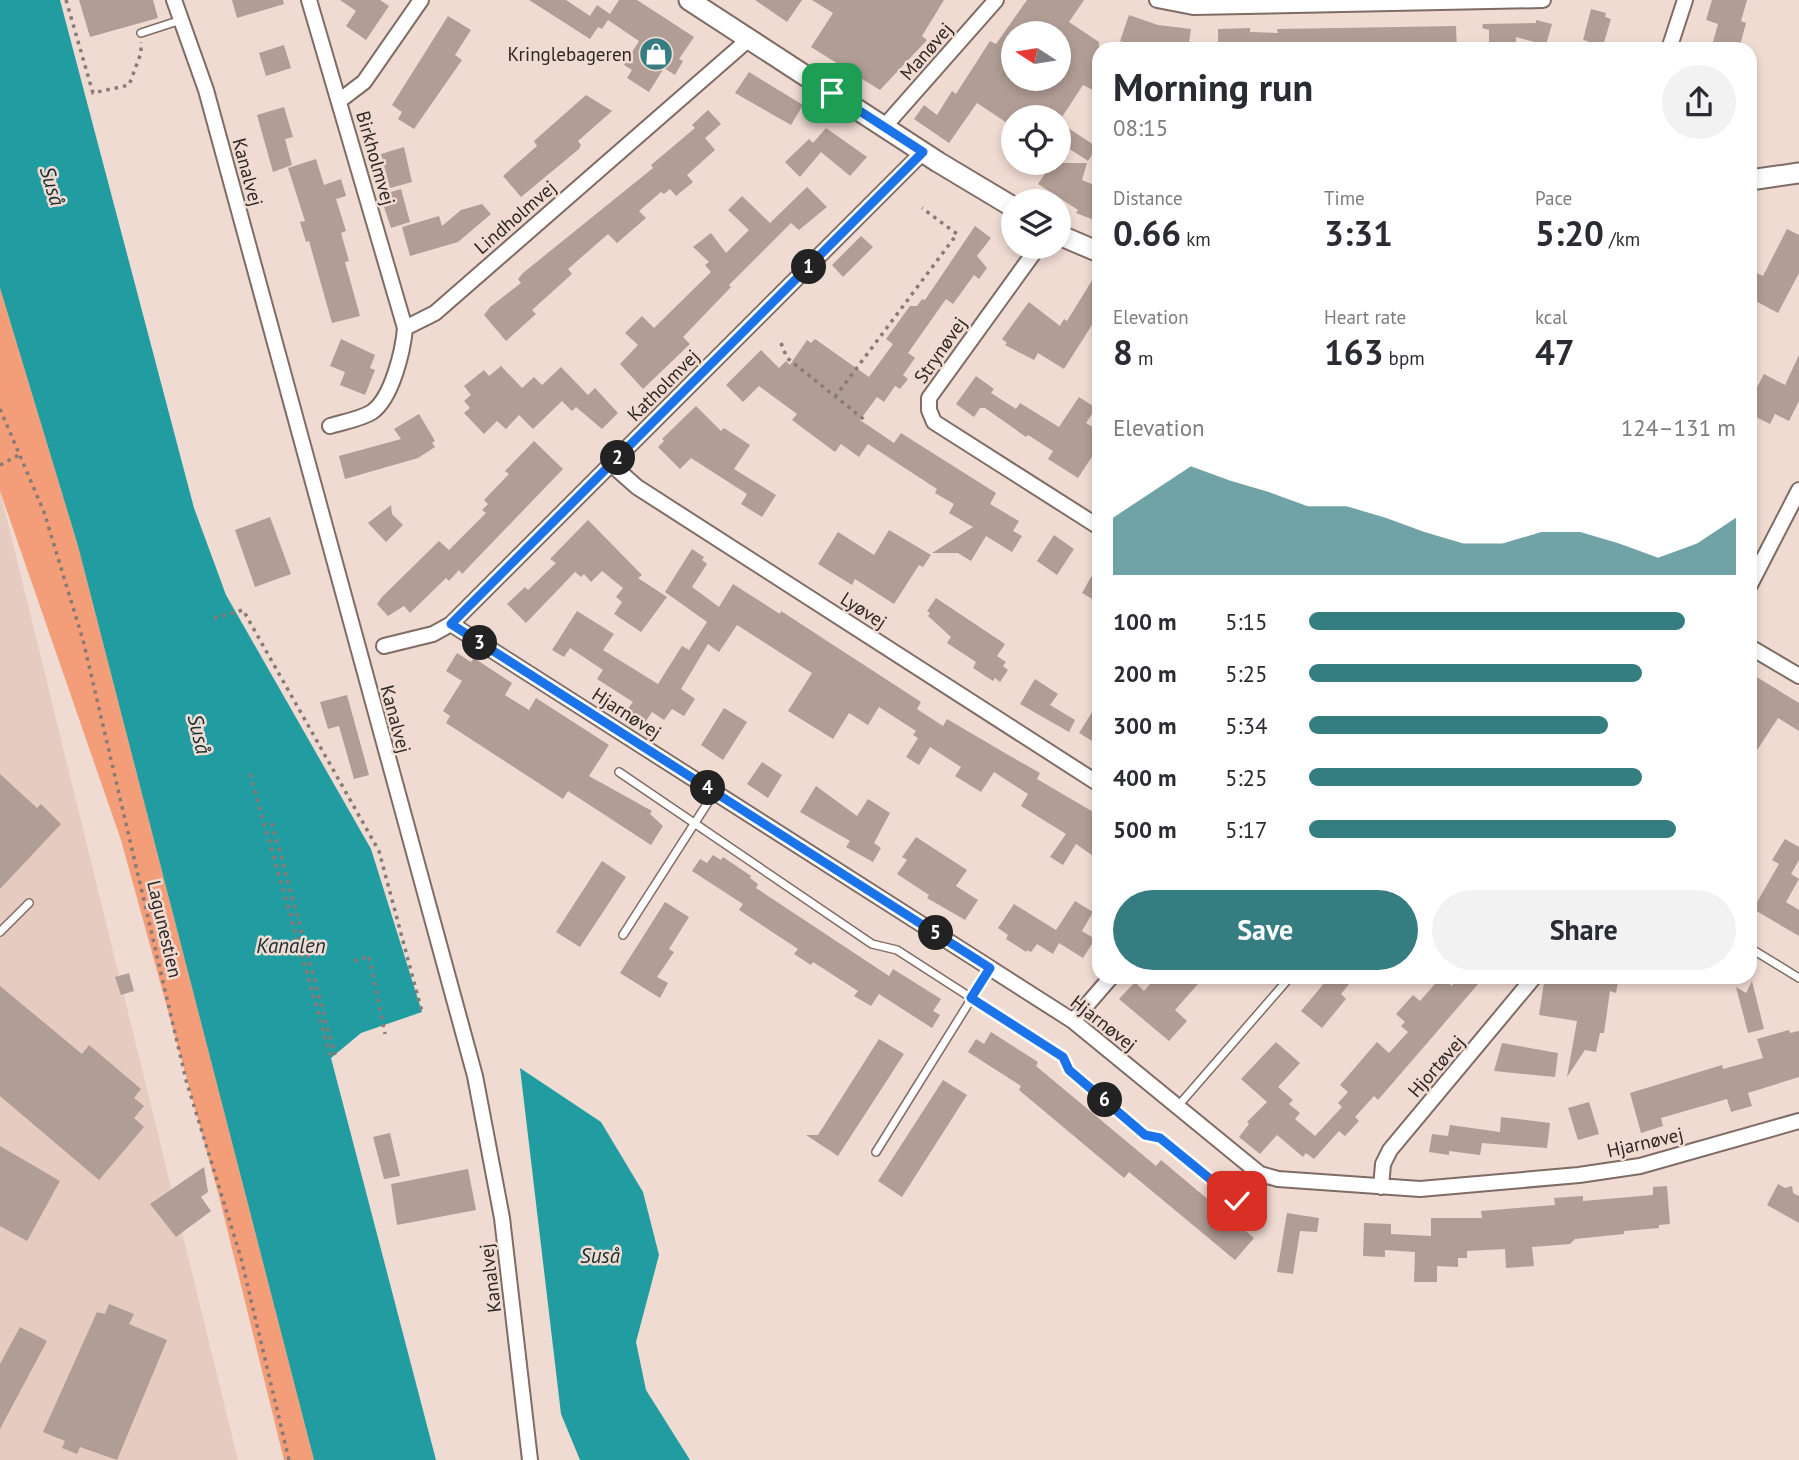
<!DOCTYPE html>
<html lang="en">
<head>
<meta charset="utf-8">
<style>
	:root { --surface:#fff; --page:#f2f2f3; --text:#2b2b33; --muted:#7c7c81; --accent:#357d80 }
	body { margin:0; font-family:"PT Sans",sans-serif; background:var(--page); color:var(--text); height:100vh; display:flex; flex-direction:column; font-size:26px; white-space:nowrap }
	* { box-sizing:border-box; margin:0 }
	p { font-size:23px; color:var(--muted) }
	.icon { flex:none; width:38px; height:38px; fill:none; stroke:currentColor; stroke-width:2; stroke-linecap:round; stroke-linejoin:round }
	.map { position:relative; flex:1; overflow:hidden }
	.drawer { position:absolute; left:1092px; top:42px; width:665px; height:942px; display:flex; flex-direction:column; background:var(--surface); border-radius:21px; box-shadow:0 4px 10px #0003 }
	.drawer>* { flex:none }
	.needle { width:46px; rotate:282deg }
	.controls { position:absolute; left:1001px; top:21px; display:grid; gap:14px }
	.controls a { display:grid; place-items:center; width:70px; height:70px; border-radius:50%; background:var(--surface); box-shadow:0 4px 10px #0003; font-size:35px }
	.pin { position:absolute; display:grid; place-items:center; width:60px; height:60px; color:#fff; margin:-30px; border-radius:14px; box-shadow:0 4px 10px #0006 }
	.km { position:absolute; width:35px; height:35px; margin:-18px; border-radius:50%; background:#222; color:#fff; font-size:19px; line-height:35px; text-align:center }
	.round { display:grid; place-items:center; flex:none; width:74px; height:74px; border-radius:37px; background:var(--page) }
	.head { display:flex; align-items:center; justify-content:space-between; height:119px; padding:0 21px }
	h1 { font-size:38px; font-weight:600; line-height:52px }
	.metrics { display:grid; grid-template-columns:repeat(3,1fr); gap:10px; height:119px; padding:7px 21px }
	.metrics div { display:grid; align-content:center }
	.metrics b { font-size:35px; font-weight:600 }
	.metrics small { font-size:19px; font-weight:400 }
	.metrics p { font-size:19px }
	.chart { height:196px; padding:14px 21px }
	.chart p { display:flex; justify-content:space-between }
	.chart svg { width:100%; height:126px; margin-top:7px; fill:var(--accent); opacity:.7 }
	.button { display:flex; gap:14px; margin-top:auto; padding:14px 21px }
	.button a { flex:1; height:80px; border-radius:42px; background:var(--accent); color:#fff; font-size:28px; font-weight:600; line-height:80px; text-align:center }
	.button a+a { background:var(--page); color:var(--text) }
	ul { padding:0 21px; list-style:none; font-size:23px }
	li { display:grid; grid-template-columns:112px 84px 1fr; align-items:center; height:52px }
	li i { height:18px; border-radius:9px; background:var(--accent) }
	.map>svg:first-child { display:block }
	.built { fill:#e6cbc0 }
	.green { fill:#f39e78 }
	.water { fill:#219da2 }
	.building { fill:#b09d95; fill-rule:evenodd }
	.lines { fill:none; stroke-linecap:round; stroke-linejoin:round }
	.lane-casing { stroke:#7e6c65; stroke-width:10 }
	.street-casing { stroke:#7e6c65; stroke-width:18 }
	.secondary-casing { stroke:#7e6c65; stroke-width:23 }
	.path { stroke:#887a75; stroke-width:3.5; stroke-dasharray:3.5 5; stroke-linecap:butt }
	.lane { stroke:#fff; stroke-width:7 }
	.street { stroke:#fff; stroke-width:14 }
	.secondary { stroke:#fff; stroke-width:19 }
	.route-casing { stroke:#fff; stroke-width:14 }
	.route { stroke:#1a73e8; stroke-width:9 }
	.labels { text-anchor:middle; stroke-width:5; stroke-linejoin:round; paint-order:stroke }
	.street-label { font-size:19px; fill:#2f2724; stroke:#efdbd2 }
	.poi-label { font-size:19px; fill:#2f2724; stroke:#efdbd2; text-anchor:end }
	.water-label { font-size:21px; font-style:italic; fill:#162f30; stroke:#efdbd2 }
</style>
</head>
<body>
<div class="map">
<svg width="1799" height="1460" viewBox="0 0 1799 1460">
	<rect width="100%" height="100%" fill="#efdbd2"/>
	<path class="built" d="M0,491L238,1460H0Z"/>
	<path class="green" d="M0,288L78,546L314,1460H284L219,1196L121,840L0,491Z"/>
	<path class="water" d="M0,0H60L194,508L226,595L371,849L422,1012L361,1033L331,1058L436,1460H314L78,546L0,288Z
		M520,1068L601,1122L643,1192L659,1255L636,1342L646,1390L690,1460H580L561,1414Z"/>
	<path class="building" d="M79,0H153L158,18L90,37Z
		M232,0H283L284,4L237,18Z
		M340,0H380L389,6L366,40L346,26L356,11Z
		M529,0H566L590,16L597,5L610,14L619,0H637L694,37L679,59L683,61L675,75L664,68L649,92L627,78L632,70L624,65L639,41L608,20L602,29L598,27L590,39Z
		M755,0H802L787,22Z
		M812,0H944L922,36L927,40L880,90L811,47L833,13Z
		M1027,0H1084L1069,22L1099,42V93L1083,85L1062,117H1013V127L977,103L949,143L914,119L924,105L937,115L952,91L956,94L990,41L996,44ZM1013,33H1059V79H1013Z
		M1712,0H1747L1741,21L1746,23L1739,49H1711L1718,24L1706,20Z
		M1591,9L1606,13L1605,17L1611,19L1602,49H1586L1588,41L1583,40Z
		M1129,15L1158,25L1191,29L1188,49H1145L1120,41Z
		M448,16L471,30L455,55L462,60L414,129L398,119L402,112L392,105Z
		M1536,20L1552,24L1546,45L1516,37V49H1489V30L1482,28L1483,24L1536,23Z
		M1456,26L1457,49H1218V29L1250,28V32L1278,33L1277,29Z
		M284,45L291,68L266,76L259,53Z
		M749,72L803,105L791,125L735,93Z
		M586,95L612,111L578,141L581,145L579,149L521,197L503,176L537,146L534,141Z
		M284,107L293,137L285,139L292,165L273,172L257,115Z
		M708,110L721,124L705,138L715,150L687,175L693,182L676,196L670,189L664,194L661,192L639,211L646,218L617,243L608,234L568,269L572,274L532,310L536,314L506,341L484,315L490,307L521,283L518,279L523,273L653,168L651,165L695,128L692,125Z
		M1059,122L1097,147L1088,161L1059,142Z
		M826,128L867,157L850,176L821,152L800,177L785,162L809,139L813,143Z
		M404,147L412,182L390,188L381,154Z
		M316,159L324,185L341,179L346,196L336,199L346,231L341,233L349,261L345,262L360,316L332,323L309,241L306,242L300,222L305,221L288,168Z
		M1052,163H1087L1082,180L1099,187V218L1096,216L1094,220L1076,213L1078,210L1038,184Z
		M807,187L827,207L799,230L791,223L729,285L731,287L683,337L690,344L643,389L620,364L638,345L625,333L642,316L654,328L711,272L705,265L709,262L693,247L711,233L726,253L749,230L728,210L742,196L770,223Z
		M401,189L410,222L391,228L380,195Z
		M482,204L491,214L458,242L410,256L402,227L439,216L442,226L461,210Z
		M975,226L991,238L977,256L987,268L979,279L974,275L953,304L946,299L908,353L915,358L903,375L908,379L900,389L895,386L884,402L877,397L860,420L894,443L901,433L996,493L990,504L1019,521L1013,531L1022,536L1012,552L986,536L971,561L958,553H932L973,527L949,513L954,504L935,493L937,489L868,444L859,457L841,444L835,452L792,420L797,414L759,386L743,402L726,385L761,350L779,368L786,361L790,365L807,340L811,343L815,339L869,377L893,344L886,339L910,306H917L922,299L925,300Z
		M1787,229L1799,235V273L1778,313L1750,298V270L1763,276Z
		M861,236L873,247L843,277L832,265Z
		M1099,269V330L1092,325L1064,369L1038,353L1034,360L1005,345L1007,343L1002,339L1029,302L1060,326L1064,319L1067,321Z
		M341,339L375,355L370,368L375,370L365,395L340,385L345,372L330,366Z
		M1799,355V401L1789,421L1775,414L1770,424L1750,414V400L1764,374L1785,385Z
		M501,366L522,388L534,377L542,385L561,367L588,395L595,388L618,413L602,429L576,407L572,411L562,401L533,429L519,415L506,429L497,421L484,434L464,413L470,408L464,401L471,395L464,386L484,370L489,376Z
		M976,376L994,389L991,393L1016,409L1020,403L1059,427L1079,397L1096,408L1086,423L1099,431V446L1078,478L1048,459L1053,451L1028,435L1026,437L985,408H980L974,417L956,404Z
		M696,406L721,431L724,428L750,445L734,469L776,495L762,517L741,504L747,494L691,458L680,469L658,447L664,441L662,439Z
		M419,414L435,441L432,443L435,447L418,458L345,479L339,456L401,439L394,429Z
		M534,441L563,469L462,574L459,570L449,581L446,578L410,613L404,606L388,616L377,604L382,597L439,541L449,550L486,513L482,510L488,504L484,500L509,474L505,471Z
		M391,505L392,514L403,525L386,542L368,523Z
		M270,517L291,574L255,587L235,530Z
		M588,520L642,575L638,578L667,597L641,632L614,614L622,602L616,597L623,588L602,571L591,582L584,574L581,577L575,572L526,623L507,604L525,587L528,590L556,563L550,559Z
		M889,530L931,555L923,567L919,565L894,604L855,579L852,585L818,564L838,532L874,555Z
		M1054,535L1074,549L1057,575L1037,561Z
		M692,549L704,557L702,560L707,564L692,587L719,607L733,584L780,614L781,611L921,702L917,709L943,726L947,719L1010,756L1040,773L1037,779L1095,813L1099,819V860L1076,844L1063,865L1050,857L1066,834L1021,806L1028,794L994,772L981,792L955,776L961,767L930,747L919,765L906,757L918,738L913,735L916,731L879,707L868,725L849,713L833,739L788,711L812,673L737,625L719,652L708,644L681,689L695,699L684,716L672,709L664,720L652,712L642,727L623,715L633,702L597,679L603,670L570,648L564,657L552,650L577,611L614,634L603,650L658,684L682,646L689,650L707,622L665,592Z
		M1099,563V603L1082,593Z
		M936,598L1005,644L997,656L1006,662L1003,666L1008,670L1000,682L995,678L993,681L973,668L976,662L947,643L951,637L928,616L930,613L927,611Z
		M457,653L471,662L474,658L512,683L505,695L529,710L536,698L609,745L589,776L652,811L650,814L663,826L651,845L568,791L563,799L446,723L450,716L443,711L462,681L446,671Z
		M1750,673L1799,703V731L1778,718L1750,761Z
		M1035,679L1058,694L1050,705L1075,720L1069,732L1020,704Z
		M347,695L369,775L354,779L339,726L328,729L320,702Z
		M1099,701V745L1079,733Z
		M724,708L747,722L723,760L701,745Z
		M762,762L782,775L768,798L747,784Z
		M0,774L37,808L41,804L61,824L0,889Z
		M816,786L857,816L868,799L890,813L874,843L881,848L873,862L846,847L850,841L800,812Z
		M916,837L967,870L956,886L978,900L965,920L927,898L929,895L897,874L907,860L902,857Z
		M1785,839L1799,847V860L1791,874L1799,879L1786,902L1799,910V936L1753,909L1779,864L1772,860Z
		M713,855L721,860L723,857L751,876L750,878L758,884L756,888L889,976L893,969L941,999L933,1011L940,1015L932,1028L879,994L871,1006L854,996L858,991L813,962L811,965L794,954L798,949L739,910L743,904L692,871L700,859L707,863Z
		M602,861L626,877L580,947L556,932Z
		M1075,901L1093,912L1082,931L1095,939L1083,958L1059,943L1053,954L1037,944L1031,952L1027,950L1026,952L1006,939L1008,935L998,928L1014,904L1056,930Z
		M665,902L689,917L669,949L674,952L657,977L668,983L660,998L620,973Z
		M129,973L134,991L121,995L115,977Z
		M1157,976H1205L1175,1010L1187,1021L1169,1041L1119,999L1135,982L1144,991Z
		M1330,976H1342L1350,983L1341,994L1346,999L1322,1028L1301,1011Z
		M1458,976H1485L1378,1100L1374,1096L1355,1117L1359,1121L1345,1136L1339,1131L1314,1159L1306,1153L1303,1157L1277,1135L1260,1154L1239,1137L1249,1124L1247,1122L1267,1102L1241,1079L1276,1042L1300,1063L1278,1087L1293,1100L1289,1104L1300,1113L1295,1119L1315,1136L1342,1107L1338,1103L1348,1092L1340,1085L1377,1042L1389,1053L1408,1032L1401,1026L1405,1022L1396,1014L1413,995L1420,1001L1441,977L1452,986Z
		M1545,976H1619L1616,993L1610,991L1604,1033H1600L1596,1052L1585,1050L1567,1077L1577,1021L1539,1015Z
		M1752,981L1764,1029L1748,1033L1736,987L1746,993Z
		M0,986L82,1054L89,1045L141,1089L134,1098L144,1106L134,1118L144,1127L99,1180L0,1096Z
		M1789,1030L1790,1033L1799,1031V1077L1748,1093L1752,1106L1731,1112L1727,1099L1661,1118L1663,1126L1641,1133L1630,1093L1722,1065L1723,1069L1763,1058L1757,1039Z
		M991,1032L1038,1062L1036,1066L1156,1166L1161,1160L1254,1238L1235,1260L1129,1172L1124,1178L1019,1090L1021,1086L968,1052L976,1039L984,1044Z
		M879,1039L904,1054L838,1156L806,1135H818Z
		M1502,1043L1558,1053L1555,1077L1494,1071Z
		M943,1080L967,1095L902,1197L878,1181Z
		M1589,1102L1599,1134L1578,1140L1568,1108Z
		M1501,1117L1550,1123L1547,1148L1482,1143L1480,1155L1449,1151V1155L1429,1152L1432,1134L1448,1136L1450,1125L1500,1132Z
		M390,1133L400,1176L384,1179L373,1137Z
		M0,1146L60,1181L27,1241L0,1226Z
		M204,1167L208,1192L201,1197L211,1211L176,1237L150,1204Z
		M468,1169L476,1210L397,1225L391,1184Z
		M1778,1184L1785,1188L1792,1186L1793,1193L1799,1196V1223L1767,1205Z
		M1667,1186L1670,1224L1659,1225V1228L1624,1231V1234L1575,1239L1570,1244L1532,1247L1534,1266L1506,1268L1505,1249L1467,1251V1258H1458V1267L1437,1266V1282H1414L1415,1252L1385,1250V1257L1363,1256L1364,1223L1391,1224V1234L1431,1236V1218H1482L1481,1211L1555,1205L1554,1198L1583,1196V1201L1653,1195V1187Z
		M1287,1213L1319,1218L1317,1232L1300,1231L1293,1274L1277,1272Z
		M109,1304L134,1314L129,1324L167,1340L117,1460L80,1447L77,1454L62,1448L65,1441L43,1432L97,1312L105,1314Z
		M20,1327L47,1341L0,1429V1364Z"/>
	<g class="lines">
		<g class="lane-casing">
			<path id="lane" d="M141,33L181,20
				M619,772L872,944L897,950L1063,1057L1069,1070L1145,1135L1160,1138L1238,1201
				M0,932L29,903
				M623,935L714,793
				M1750,948L1799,978
				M1178,1106L1291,976
				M876,1152L990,969"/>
		</g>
		<g class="street-casing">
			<path id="street" d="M174,0L206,90L475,1076L502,1218L530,1460
				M309,0L405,328
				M1157,0L1193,7L1543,0
				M1669,49L1685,0
				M339,101L364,82L421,0
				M884,127L996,0
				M1038,247L929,398V410L934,422L1099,527
				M330,426C343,422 361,419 372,412C392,398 403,351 405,328L435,313L749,39
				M611,464L637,487L1099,784
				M1750,585L1799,490
				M451,624L1073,1021L1260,1174L1278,1179L1420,1189L1579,1175L1640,1166L1799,1121
				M384,646L433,634L451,624L923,152
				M1750,647L1799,676
				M1073,1021L1112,976
				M1381,1187L1383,1164L1390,1150L1535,976"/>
		</g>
		<g class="secondary-casing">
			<path id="secondary" d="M689,0L938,162L1013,207
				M1750,180L1799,173
				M1059,235L1099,252"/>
		</g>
		<path class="path" d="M66,0L93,93L129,85L141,53V42
			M781,343L787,358L866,421
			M835,397L957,234L922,208
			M0,409L44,512L83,640L186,1080L241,1258L289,1460
			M0,465L19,455
			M214,618L243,610L379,851L422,1012
			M250,774L331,1058
			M272,823L335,1055
			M354,961L369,956L385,1034"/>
		<use href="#lane" class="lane"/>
		<use href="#street" class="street"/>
		<use href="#secondary" class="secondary"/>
	</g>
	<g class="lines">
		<g class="route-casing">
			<path id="route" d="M832,93L923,152L451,624L990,968L971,998L1063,1057L1069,1070L1145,1135L1160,1138L1237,1201"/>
		</g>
		<use href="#route" class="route"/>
	</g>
	<defs>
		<g id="shop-disc" transform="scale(1.75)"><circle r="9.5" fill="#357d80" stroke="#efdbd2"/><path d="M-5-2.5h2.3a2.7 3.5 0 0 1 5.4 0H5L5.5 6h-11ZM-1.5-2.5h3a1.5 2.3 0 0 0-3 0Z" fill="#fff"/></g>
	</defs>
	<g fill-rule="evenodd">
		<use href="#shop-disc" x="656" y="54"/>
	</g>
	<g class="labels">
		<g class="street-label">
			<text transform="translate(926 51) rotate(-49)" y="7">Manøvej</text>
			<text transform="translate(376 158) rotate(74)" y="7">Birkholmvej</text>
			<text transform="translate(248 172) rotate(75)" y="7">Kanalvej</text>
			<text transform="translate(515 217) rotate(-41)" y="7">Lindholmvej</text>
			<text transform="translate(940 350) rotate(-55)" y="7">Strynøvej</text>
			<text transform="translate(663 385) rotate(-45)" y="7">Katholmvej</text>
			<text transform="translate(864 610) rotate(33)" y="7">Lyøvej</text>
			<text transform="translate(627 713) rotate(33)" y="7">Hjarnøvej</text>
			<text transform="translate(396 719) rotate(75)" y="7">Kanalvej</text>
			<text transform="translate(165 929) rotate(77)" y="7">Lagunestien</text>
			<text transform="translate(1104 1023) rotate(38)" y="7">Hjarnøvej</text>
			<text transform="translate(1436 1066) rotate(-49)" y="7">Hjortøvej</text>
			<text transform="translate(1645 1142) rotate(-13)" y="7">Hjarnøvej</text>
			<text transform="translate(490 1278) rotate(-97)" y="7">Kanalvej</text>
		</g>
		<g class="poi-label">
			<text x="632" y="61">Kringlebageren</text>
		</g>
		<g class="water-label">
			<text transform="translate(52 186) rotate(73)" y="7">Suså</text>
			<text transform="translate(199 734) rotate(76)" y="7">Suså</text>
			<text x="291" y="953">Kanalen</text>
			<text x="600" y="1263">Suså</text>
		</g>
	</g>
</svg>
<div class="controls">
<a><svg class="needle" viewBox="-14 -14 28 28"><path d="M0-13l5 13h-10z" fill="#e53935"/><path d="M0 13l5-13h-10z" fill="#7c7c81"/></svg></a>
<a><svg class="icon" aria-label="locate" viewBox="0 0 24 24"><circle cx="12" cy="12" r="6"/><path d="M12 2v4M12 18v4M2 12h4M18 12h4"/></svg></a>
<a><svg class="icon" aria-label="layers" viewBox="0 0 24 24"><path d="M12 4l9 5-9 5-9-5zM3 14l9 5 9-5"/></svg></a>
</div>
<div class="pin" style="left:832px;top:93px;background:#1e9e55"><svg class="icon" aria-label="arrive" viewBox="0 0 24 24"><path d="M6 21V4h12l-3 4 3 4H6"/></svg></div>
<div class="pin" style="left:1237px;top:1201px;background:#d93025"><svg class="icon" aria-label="check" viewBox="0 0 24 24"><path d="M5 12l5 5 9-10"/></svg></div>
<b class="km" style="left:809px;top:267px">1</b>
<b class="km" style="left:618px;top:458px">2</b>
<b class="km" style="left:480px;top:643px">3</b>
<b class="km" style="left:708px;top:788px">4</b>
<b class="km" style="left:936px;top:933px">5</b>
<b class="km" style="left:1105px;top:1100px">6</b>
<section class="drawer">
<div class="head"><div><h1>Morning run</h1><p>08:15</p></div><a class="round"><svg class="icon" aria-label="share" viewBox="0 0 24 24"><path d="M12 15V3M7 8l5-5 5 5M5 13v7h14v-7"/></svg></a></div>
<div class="metrics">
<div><p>Distance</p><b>0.66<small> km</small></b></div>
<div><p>Time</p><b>3:31</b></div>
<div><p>Pace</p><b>5:20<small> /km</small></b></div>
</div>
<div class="metrics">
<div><p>Elevation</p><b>8<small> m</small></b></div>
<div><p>Heart rate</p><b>163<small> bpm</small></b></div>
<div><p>kcal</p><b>47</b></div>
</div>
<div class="chart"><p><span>Elevation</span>124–131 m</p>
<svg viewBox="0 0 160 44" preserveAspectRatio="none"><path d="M0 44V24L10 15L20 6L30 11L40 15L50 20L60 20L70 24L80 29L90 33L100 33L110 29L120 29L130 33L140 38L150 33L160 24V44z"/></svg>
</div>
<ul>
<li><b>100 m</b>5:15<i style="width:88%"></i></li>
<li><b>200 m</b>5:25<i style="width:78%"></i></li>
<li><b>300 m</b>5:34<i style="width:70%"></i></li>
<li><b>400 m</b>5:25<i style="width:78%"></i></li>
<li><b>500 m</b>5:17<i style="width:86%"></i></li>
</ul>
<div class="button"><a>Save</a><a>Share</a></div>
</section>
</div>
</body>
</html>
